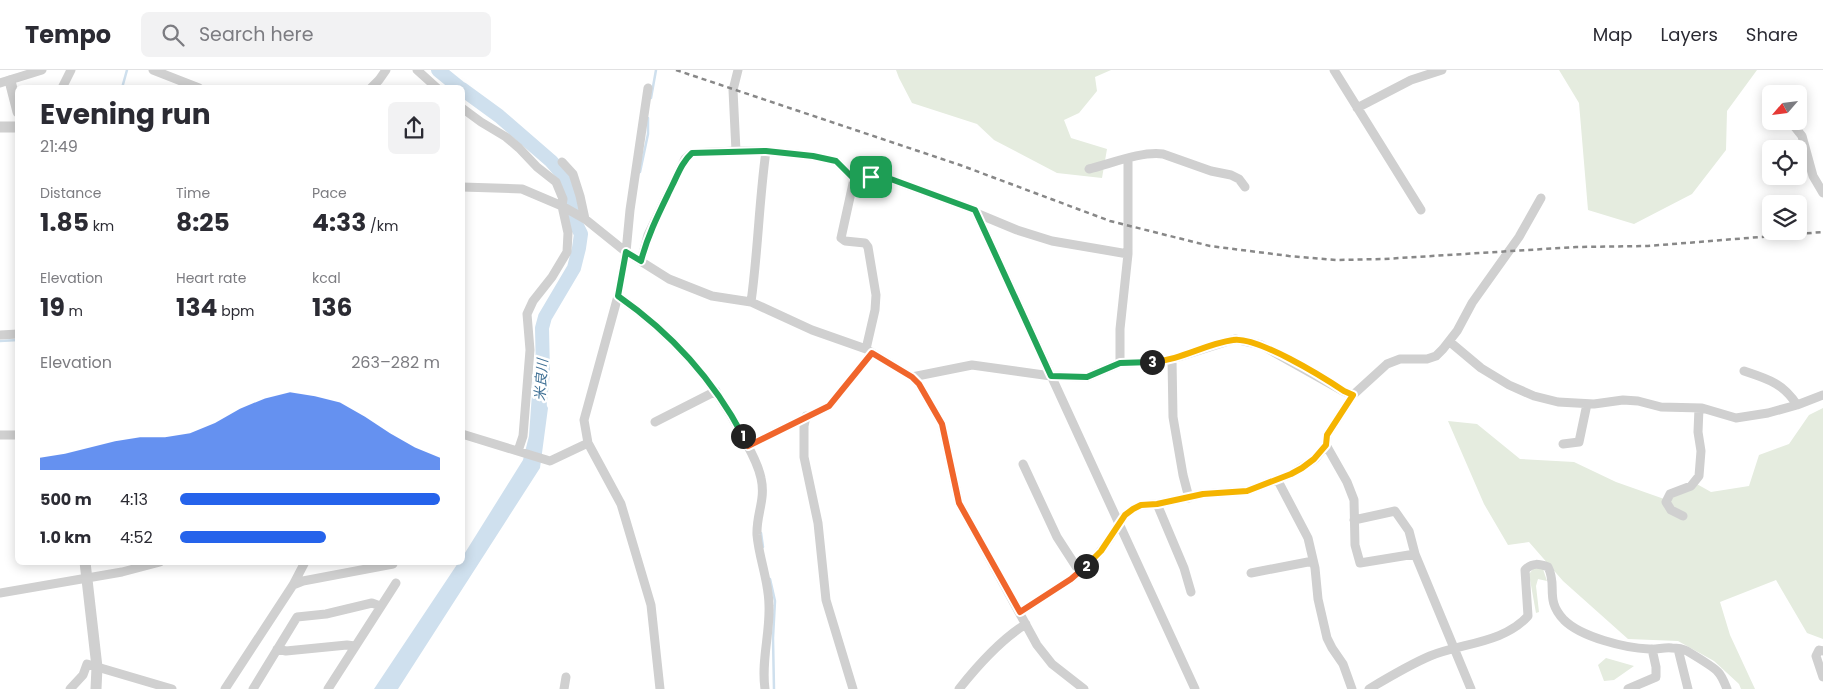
<!DOCTYPE html>
<html lang="en">
<head>
<meta charset="utf-8">
<style>
	:root { --surface:#fff; --page:#f2f2f3; --text:#2b2b33; --muted:#7c7c81; --line:#e1e1e2; --accent:#2563eb }
	body { margin:0; font-family:Poppins,"Noto Sans JP",sans-serif; background:var(--page); color:var(--text); height:100vh; display:flex; flex-direction:column; font-size:19px; white-space:nowrap }
	* { box-sizing:border-box; margin:0 }
	p { font-size:16px; color:var(--muted) }
	.icon { flex:none; width:28px; height:28px; fill:none; stroke:currentColor; stroke-width:2; stroke-linecap:round; stroke-linejoin:round }
	.map { position:relative; flex:1; overflow:hidden }
	.panel { position:absolute; left:15px; top:15px; width:450px; height:480px; display:flex; flex-direction:column; background:var(--surface); border-radius:8px; box-shadow:0 2px 12px #0003 }
	.panel>* { flex:none }
	.needle { width:32px; rotate:242deg }
	.controls { position:absolute; left:1762px; top:15px; display:grid; gap:10px }
	.controls a { display:grid; place-items:center; width:45px; height:45px; border-radius:8px; background:var(--surface); box-shadow:0 2px 12px #0003; font-size:25px }
	.pin { position:absolute; display:grid; place-items:center; width:42px; height:42px; color:#fff; margin:-21px; border-radius:10px; box-shadow:0 2px 8px #0006 }
	.km { position:absolute; width:25px; height:25px; margin:-12px; border-radius:50%; background:#222; color:#fff; font-size:14px; line-height:25px; text-align:center }
	.round { display:grid; place-items:center; flex:none; width:52px; height:52px; border-radius:8px; background:var(--page) }
	.headline { display:flex; align-items:center; justify-content:space-between; height:85px; padding:0 25px }
	h1 { font-size:28px; font-weight:700; line-height:38px }
	.figures { display:grid; grid-template-columns:repeat(3,1fr); gap:8px; height:85px; padding:5px 25px }
	.figures div { display:grid; align-content:center }
	.figures b { font-size:25px; font-weight:700 }
	.figures small { font-size:14px; font-weight:400 }
	.figures p { font-size:14px }
	.chart { height:140px; padding:10px 25px }
	.chart p { display:flex; justify-content:space-between }
	.chart svg { width:100%; height:90px; margin-top:5px; fill:var(--accent); opacity:.7 }
	ul { padding:0 25px; list-style:none; font-size:16px }
	li { display:grid; grid-template-columns:80px 60px 1fr; align-items:center; height:38px }
	li i { height:12px; border-radius:6px; background:var(--accent) }
	header { display:flex; align-items:center; gap:30px; box-sizing:border-box; height:70px; padding:0 25px; background:var(--surface); border-bottom:1px solid var(--line) }
	header strong { font-size:24px }
	nav { display:flex; gap:28px; margin-inline-start:auto; font-size:18px }
	.search { width:350px; height:45px; background:var(--page); display:flex; align-items:center; gap:12px; box-sizing:border-box; padding:0 18px; border-radius:8px; color:var(--muted); font-size:19px }
	.map>svg:first-child { display:block }
	.green { fill:#e5ecdf }
	.water { fill:#cfe0ee }
	.lines { fill:none; stroke-linecap:round; stroke-linejoin:round }
	.stream { stroke:#cfe0ee; stroke-width:2.5 }
	.river { stroke:#cfe0ee; stroke-width:14 }
	.minor { stroke:#d0d0d0; stroke-width:9 }
	.tertiary { stroke:#d0d0d0; stroke-width:11 }
	.rail { stroke:#888; stroke-width:2.5; stroke-dasharray:5 4; stroke-linecap:butt }
	.split-1-casing { stroke:#fff; stroke-width:10 }
	.split-2-casing { stroke:#fff; stroke-width:10 }
	.split-3-casing { stroke:#fff; stroke-width:10 }
	.split-4-casing { stroke:#fff; stroke-width:10 }
	.split-1 { stroke:#22a559; stroke-width:6 }
	.split-2 { stroke:#f0652b; stroke-width:6 }
	.split-3 { stroke:#f5b400; stroke-width:6 }
	.split-4 { stroke:#22a559; stroke-width:6 }
	.labels { text-anchor:middle; stroke-width:5; stroke-linejoin:round; paint-order:stroke }
	.water-label { font-size:14px; font-style:italic; fill:#407196; stroke:#fff }
</style>
</head>
<body>
<header>
<strong>Tempo</strong>
<div class="search"><svg class="icon" aria-label="search" viewBox="0 0 24 24"><circle cx="10" cy="10" r="6"/><path d="M15 15l6 6"/></svg>Search here</div>
<nav><a>Map</a><a>Layers</a><a>Share</a></nav>
</header>
<div class="map">
<svg width="1823" height="619" viewBox="0 0 1823 619">
	<rect width="100%" height="100%" fill="#fff"/>
	<path class="green" d="M896,0H1111L1095,7L1097,21L1079,43L1064,50L1071,68L1107,79L1102,108L1057,103L994,70L977,54L912,33L899,8Z
		M1559,0H1757L1727,41L1726,80L1692,124L1634,154L1588,140L1579,33Z
		M1823,338V569L1807,563L1776,510L1720,532L1730,565L1755,619H1741L1739,614L1714,591L1678,571L1628,569L1563,511L1529,472L1508,475L1484,434L1448,351L1477,354L1520,389L1574,392L1616,412L1667,430L1695,413L1711,422L1749,416L1759,385L1789,374L1809,345Z
		M1534,498L1543,499L1547,511L1538,509L1536,516L1539,542L1536,543L1529,504Z
		M1606,588L1634,596L1614,610L1604,611L1598,595Z"/>
	<path class="water" d="M533,309L548,338L540,398L398,619H374L458,493L462,492L463,486L523,390L529,366Z"/>
	<g class="lines">
		<path class="stream" d="M122,18L127,0
			M651,28L656,0
			M640,102L648,64V48
			M0,271L18,270
			M761,463L763,477
			M770,509L775,531L773,568L774,619"/>
		<path class="river" d="M438,0L460,18
			M462,19L499,46L551,91L567,109L573,130L572,146L581,164L579,178L574,198L545,247L542,258L543,303L539,341"/>
		<path class="minor" d="M153,0L199,18
			M417,0L437,18
			M1334,0L1421,140
			M0,13L42,0
			M62,18L71,0
			M371,18L379,10L386,0
			M648,18L630,140L626,182L618,226L584,350L588,373L621,434L651,535L660,619
			M1773,20L1774,24
			M462,38L481,52L506,67L519,78L537,97L556,112L563,129L562,136L568,163L567,182L552,207L533,231L527,244L530,280L523,366L518,381
			M1357,38L1411,10L1442,0
			M1790,51L1802,66L1813,106L1823,123
			M736,81L733,20L738,0
			M562,92L573,104L580,126L585,149
			M1089,99C1110,94 1141,81 1163,84L1211,101L1231,105L1239,109L1245,117
			M854,109L841,168L845,171L865,173L868,177L876,225L875,240L866,279
			M462,117L522,119L562,136L585,149L626,182L669,209L712,226L751,232L812,260L866,279L912,307L919,314L942,354L959,433L968,449L1037,575L1052,594L1084,619
			M976,143L1017,160L1052,171L1128,184
			M641,191L648,165L662,136L685,89L692,83L736,81H766L813,86L836,91L854,109C864,110 872,106 882,106L975,140L1195,619
			M618,226C672,264 712,308 743,367C750,380 758,393 761,408C766,430 756,444 757,465C759,489 769,511 769,536C770,564 761,591 765,619
			M751,232C758,182 759,131 766,81
			M0,265L18,264
			M1450,272L1481,298L1509,315L1534,326L1558,332L1594,334L1623,330L1638,331L1661,337L1702,338L1736,348L1768,343L1797,335L1823,325
			M1172,289L1173,347L1183,405L1189,428
			M1120,293V259L1128,184V89
			M1744,301C1768,309 1783,313 1797,335
			M912,307L972,295L1051,306L1087,307L1120,293L1155,292L1172,289L1235,269L1261,275L1343,321L1353,325
			M806,346L804,356V387L818,453L826,530L853,619
			M655,352L716,321
			M462,364L550,391L588,373
			M0,365H18
			M1563,374L1579,372L1587,334
			M1326,375L1347,412L1354,430L1355,475L1360,493L1415,484L1471,619
			M748,376L829,336L872,283
			M1023,394L1057,467L1079,501
			M1277,409L1308,468L1315,498L1318,529L1327,568L1332,578L1343,594L1352,619
			M1157,434L1184,498L1191,522
			M1683,446L1671,440L1666,432L1670,424L1691,416L1699,406L1701,381L1698,362L1699,338
			M1354,450L1395,441L1409,461L1415,484
			M1251,503L1313,491
			M293,515L303,511L393,494
			M0,523L122,502L160,492
			M1020,542L1071,509L1092,492L1108,471L1125,445L1133,439L1141,435L1157,434L1203,424L1247,421L1291,404L1315,389L1326,375L1327,365L1353,325L1387,294L1400,289H1427L1436,286L1443,279L1457,261L1472,233L1519,167L1541,128
			M277,579L286,581L347,575L355,576
			M1678,579L1688,619
			M1823,581L1819,580L1816,586L1823,607
			M70,619L83,605L87,594L172,619
			M225,619L293,515L305,492
			M253,619L297,547L326,544L372,533L380,536
			M328,619L396,513
			M564,619L566,607
			M959,619C978,595 1000,570 1026,554
			M1369,619C1389,607 1409,595 1430,586C1462,573 1504,573 1528,546L1525,500C1533,492 1539,494 1548,497C1558,516 1544,529 1564,550C1581,567 1625,578 1649,579C1656,580 1664,577 1672,578C1676,578 1683,579 1687,581C1692,584 1715,598 1718,602C1722,606 1725,614 1727,619
			M1628,619L1656,607V597L1652,579"/>
		<path class="tertiary" d="M10,11L18,42
			M0,57H18
			M85,492L97,597L96,619"/>
		<path class="rail" d="M676,0L960,95L1110,151L1210,176L1289,186L1336,190L1384,189L1576,177L1648,176L1823,162"/>
	</g>
	<g class="lines">
		<g class="split-1-casing">
			<path id="split-1" d="M743,366C713,309 671,263 618,226L626,182L641,191C648,164 660,141 672,116C678,104 682,92 692,83L766,81L813,86L836,91L854,109L862,110L871,107"/>
		</g>
		<g class="split-2-casing">
			<path id="split-2" d="M743,366L748,376L829,336L872,283L912,307L919,314L942,354L959,433L1020,542L1071,509L1086,496"/>
		</g>
		<g class="split-3-casing">
			<path id="split-3" d="M1086,496L1101,481L1125,445L1133,439L1141,435L1157,434L1203,424L1247,421L1291,404L1302,398L1314,389L1326,375L1327,365L1353,325L1344,321C1323,307 1257,266 1233,270C1205,274 1181,290 1152,292"/>
		</g>
		<g class="split-4-casing">
			<path id="split-4" d="M871,107L888,108L975,140L1051,306L1087,307L1120,293L1152,292"/>
		</g>
		<use href="#split-1" class="split-1"/>
		<use href="#split-2" class="split-2"/>
		<use href="#split-3" class="split-3"/>
		<use href="#split-4" class="split-4"/>
	</g>
	<g class="labels">
		<g class="water-label">
			<text transform="translate(541 310) rotate(-86)" y="5">米良川</text>
		</g>
	</g>
</svg>
<div class="controls">
<a><svg class="needle" viewBox="-14 -14 28 28"><path d="M0-13l5 13h-10z" fill="#e53935"/><path d="M0 13l5-13h-10z" fill="#7c7c81"/></svg></a>
<a><svg class="icon" aria-label="locate" viewBox="0 0 24 24"><circle cx="12" cy="12" r="6"/><path d="M12 2v4M12 18v4M2 12h4M18 12h4"/></svg></a>
<a><svg class="icon" aria-label="layers" viewBox="0 0 24 24"><path d="M12 4l9 5-9 5-9-5zM3 14l9 5 9-5"/></svg></a>
</div>
<div class="pin" style="left:871px;top:107px;background:#1e9e55"><svg class="icon" aria-label="arrive" viewBox="0 0 24 24"><path d="M6 21V4h12l-3 4 3 4H6"/></svg></div>
<b class="km" style="left:743px;top:366px">1</b>
<b class="km" style="left:1086px;top:496px">2</b>
<b class="km" style="left:1152px;top:292px">3</b>
<section class="panel">
<div class="headline"><div><h1>Evening run</h1><p>21:49</p></div><a class="round"><svg class="icon" aria-label="share" viewBox="0 0 24 24"><path d="M12 15V3M7 8l5-5 5 5M5 13v7h14v-7"/></svg></a></div>
<div class="figures">
<div><p>Distance</p><b>1.85<small> km</small></b></div>
<div><p>Time</p><b>8:25</b></div>
<div><p>Pace</p><b>4:33<small> /km</small></b></div>
</div>
<div class="figures">
<div><p>Elevation</p><b>19<small> m</small></b></div>
<div><p>Heart rate</p><b>134<small> bpm</small></b></div>
<div><p>kcal</p><b>136</b></div>
</div>
<div class="chart"><p><span>Elevation</span>263–282 m</p>
<svg viewBox="0 0 160 44" preserveAspectRatio="none"><path d="M0 44V38L10 36L20 33L30 30L40 28L50 28L60 26L70 21L80 14L90 9L100 6L110 8L120 11L130 18L140 26L150 33L160 38V44z"/></svg>
</div>
<ul>
<li><b>500 m</b>4:13<i style="width:100%"></i></li>
<li><b>1.0 km</b>4:52<i style="width:56%"></i></li>
</ul>
</section>
</div>
</body>
</html>
